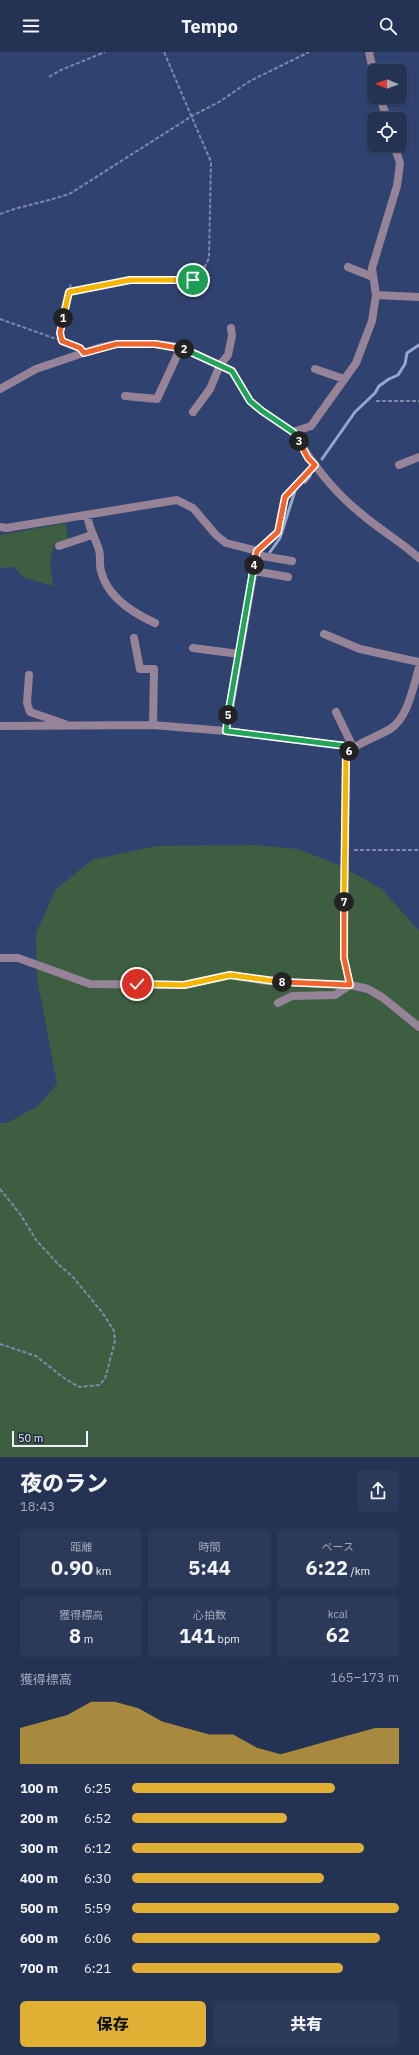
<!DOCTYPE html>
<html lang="ja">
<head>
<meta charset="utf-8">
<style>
	:root { --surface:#243254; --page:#2c3a5a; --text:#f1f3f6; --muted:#a3aab8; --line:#414d6b; --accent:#dfb034 }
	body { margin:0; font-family:"IBM Plex Sans","Noto Sans JP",sans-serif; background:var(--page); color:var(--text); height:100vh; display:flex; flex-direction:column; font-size:15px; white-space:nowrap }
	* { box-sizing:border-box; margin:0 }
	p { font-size:13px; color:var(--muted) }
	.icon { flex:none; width:22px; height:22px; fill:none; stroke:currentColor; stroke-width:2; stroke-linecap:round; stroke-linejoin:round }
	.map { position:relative; height:1405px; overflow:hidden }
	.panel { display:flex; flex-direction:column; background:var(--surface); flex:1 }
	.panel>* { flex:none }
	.needle { width:26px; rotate:271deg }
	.fabs { position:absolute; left:367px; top:12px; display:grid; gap:8px }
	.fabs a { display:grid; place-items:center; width:40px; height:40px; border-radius:6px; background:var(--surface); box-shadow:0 1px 3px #0004,0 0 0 1px var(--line); font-size:20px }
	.scale { position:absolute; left:12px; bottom:10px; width:76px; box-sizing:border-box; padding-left:4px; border:2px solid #ebf0fb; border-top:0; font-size:11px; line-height:14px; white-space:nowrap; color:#ebf0fb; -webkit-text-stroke:3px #212a3f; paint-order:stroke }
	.pin { position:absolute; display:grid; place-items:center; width:34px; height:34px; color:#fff; margin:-17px; border:2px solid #fff; border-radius:50%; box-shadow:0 1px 4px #0007 }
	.km { position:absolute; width:20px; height:20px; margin:-10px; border-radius:50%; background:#222; color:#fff; font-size:11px; line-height:20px; text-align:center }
	.round { display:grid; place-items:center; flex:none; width:42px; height:42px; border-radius:6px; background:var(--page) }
	.head { display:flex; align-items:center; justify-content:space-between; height:68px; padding:0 20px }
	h1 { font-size:22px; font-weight:800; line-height:30px }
	.metrics { display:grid; grid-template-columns:repeat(3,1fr); gap:6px; height:68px; padding:4px 20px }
	.metrics div { display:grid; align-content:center; border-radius:6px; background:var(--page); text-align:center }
	.metrics b { font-size:20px; font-weight:800 }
	.metrics small { font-size:11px; font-weight:400 }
	.metrics p { font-size:11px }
	.chart { height:112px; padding:8px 20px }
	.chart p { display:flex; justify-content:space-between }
	.chart svg { width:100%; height:72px; margin-top:4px; fill:var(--accent); opacity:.7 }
	.button { display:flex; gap:8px; margin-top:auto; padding:8px 20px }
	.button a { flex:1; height:46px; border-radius:6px; background:var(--accent); color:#111; font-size:16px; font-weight:800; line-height:46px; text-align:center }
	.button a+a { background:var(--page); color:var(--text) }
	ul { padding:0 20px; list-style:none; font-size:13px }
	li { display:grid; grid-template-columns:64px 48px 1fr; align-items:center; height:30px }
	li i { height:10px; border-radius:5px; background:var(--accent) }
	header { display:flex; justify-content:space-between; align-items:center; height:52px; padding:0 20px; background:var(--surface); font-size:18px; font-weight:800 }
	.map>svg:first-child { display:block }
	.green { fill:#3e5e41 }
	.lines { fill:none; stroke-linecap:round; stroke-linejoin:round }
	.stream { stroke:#96a6ce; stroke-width:3 }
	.path { stroke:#7d8aa9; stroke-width:2; stroke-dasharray:4 2; stroke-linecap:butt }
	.street { stroke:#978397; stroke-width:8 }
	.split-1-casing { stroke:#fff; stroke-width:8 }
	.split-2-casing { stroke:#fff; stroke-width:8 }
	.split-3-casing { stroke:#fff; stroke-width:8 }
	.split-4-casing { stroke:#fff; stroke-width:8 }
	.split-5-casing { stroke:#fff; stroke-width:8 }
	.split-6-casing { stroke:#fff; stroke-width:8 }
	.split-7-casing { stroke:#fff; stroke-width:8 }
	.split-8-casing { stroke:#fff; stroke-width:8 }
	.split-9-casing { stroke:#fff; stroke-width:8 }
	.split-1 { stroke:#f5b400; stroke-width:5 }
	.split-2 { stroke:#f0652b; stroke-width:5 }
	.split-3 { stroke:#22a559; stroke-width:5 }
	.split-4 { stroke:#f0652b; stroke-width:5 }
	.split-5 { stroke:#22a559; stroke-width:5 }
	.split-6 { stroke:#22a559; stroke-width:5 }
	.split-7 { stroke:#f5b400; stroke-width:5 }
	.split-8 { stroke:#f0652b; stroke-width:5 }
	.split-9 { stroke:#f5b400; stroke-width:5 }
</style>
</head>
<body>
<header><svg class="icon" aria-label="menu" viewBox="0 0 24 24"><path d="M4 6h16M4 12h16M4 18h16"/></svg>Tempo<svg class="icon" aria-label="search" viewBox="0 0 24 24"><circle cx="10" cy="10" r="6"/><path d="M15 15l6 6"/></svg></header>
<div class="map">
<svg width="419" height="1405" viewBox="0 0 419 1405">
	<rect width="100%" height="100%" fill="#304270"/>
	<path class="green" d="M66,471L68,488L54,492L50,510L53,534L23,525L14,515L0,516V483Z
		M253,793L298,797L339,813L382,837L419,879V1405H0V1071H7L38,1054L57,1032L37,925L36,881L56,837L92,808L156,794Z"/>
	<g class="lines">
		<path class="stream" d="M322,407L355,360L375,341L379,334L389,327L398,323L405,312L407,301L419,293
			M305,430L310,424
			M270,500L280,486L295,439"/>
		<path class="path" d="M49,25L61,18L105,0
			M0,162C23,153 48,150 71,141L192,64L219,50L250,29L309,0
			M69,240L130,228H193L199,227L209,206L211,110L164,0
			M0,267L76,294
			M62,289L60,281L71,231
			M376,349H419
			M354,798H419
			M0,1137L20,1162L37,1189L58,1212L72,1224L102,1260L114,1279L115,1289L105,1327L99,1333L79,1335L64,1326L36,1304L0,1292"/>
		<path class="street" d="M369,0L374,23
			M380,45L387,67
			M394,93L400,111L397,134L372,216L376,243L419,245
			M348,215L373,225
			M315,317L344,327
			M0,337L36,317L98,296L117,292H155L181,295L232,319L250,349L262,359L293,380L311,374L356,311L372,269L376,243
			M125,344L157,347L181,295
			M193,360L210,337L220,313L228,303L232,284L231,276
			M293,380C311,410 331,437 358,459C377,476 400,489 419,506
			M399,413L419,405
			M87,463C89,477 95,485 99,498C101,504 99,512 101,519C107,545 133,561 155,571
			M0,475L6,476L177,448L193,456L216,483L226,491L257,499L226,679
			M59,494L92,483
			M257,499L278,480L285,445L315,413
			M256,503L292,509
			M254,519L288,525
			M324,582L360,597L419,610
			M134,586L140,617H154L153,673
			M193,596L239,602
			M419,616C413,635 408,666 390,677C375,686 359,690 346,701L344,906L350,933L368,937L382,945L419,975
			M29,623L27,651L30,660L65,672
			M336,660L353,695
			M0,674L153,673L226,679L353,695
			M0,906H18L90,932L184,933L230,923L267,929L350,933
			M278,951L292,944L335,943L350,933"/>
	</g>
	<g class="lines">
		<g class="split-1-casing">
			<path id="split-1" d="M63,266L69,240L130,228H193"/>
		</g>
		<g class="split-2-casing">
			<path id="split-2" d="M63,266L60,281L62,289L80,296L84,301L117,292H155L184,297"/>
		</g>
		<g class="split-3-casing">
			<path id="split-3" d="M184,297L232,319L250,349L262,359L293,380L299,389"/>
		</g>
		<g class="split-4-casing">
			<path id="split-4" d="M254,513L257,499L278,480L285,445L315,413L308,406L299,389"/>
		</g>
		<g class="split-5-casing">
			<path id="split-5" d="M228,663L254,513"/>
		</g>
		<g class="split-6-casing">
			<path id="split-6" d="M228,663L226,679L354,695L349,699"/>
		</g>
		<g class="split-7-casing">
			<path id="split-7" d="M344,850L346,702L349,699"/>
		</g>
		<g class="split-8-casing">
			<path id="split-8" d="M282,930L350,933L344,906V850"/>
		</g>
		<g class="split-9-casing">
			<path id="split-9" d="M137,932L184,933L230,923L282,930"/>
		</g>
		<use href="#split-1" class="split-1"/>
		<use href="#split-2" class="split-2"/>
		<use href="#split-3" class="split-3"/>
		<use href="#split-4" class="split-4"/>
		<use href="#split-5" class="split-5"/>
		<use href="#split-6" class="split-6"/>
		<use href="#split-7" class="split-7"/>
		<use href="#split-8" class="split-8"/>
		<use href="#split-9" class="split-9"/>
	</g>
</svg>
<div class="fabs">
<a><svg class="needle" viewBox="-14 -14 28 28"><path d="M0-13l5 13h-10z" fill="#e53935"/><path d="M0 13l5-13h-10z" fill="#a3aab8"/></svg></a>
<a><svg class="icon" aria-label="locate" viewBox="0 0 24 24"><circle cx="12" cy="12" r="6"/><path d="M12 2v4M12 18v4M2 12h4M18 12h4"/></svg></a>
</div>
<div class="scale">50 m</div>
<div class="pin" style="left:193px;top:228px;background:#1e9e55"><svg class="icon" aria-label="arrive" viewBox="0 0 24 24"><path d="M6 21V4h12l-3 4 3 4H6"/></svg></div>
<div class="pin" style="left:137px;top:932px;background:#d93025"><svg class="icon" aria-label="check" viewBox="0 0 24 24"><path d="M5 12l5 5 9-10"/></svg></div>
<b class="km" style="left:63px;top:266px">1</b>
<b class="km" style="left:184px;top:297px">2</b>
<b class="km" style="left:299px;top:389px">3</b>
<b class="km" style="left:254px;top:513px">4</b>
<b class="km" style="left:228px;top:663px">5</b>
<b class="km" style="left:349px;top:699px">6</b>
<b class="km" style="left:344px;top:850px">7</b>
<b class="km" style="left:282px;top:930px">8</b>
</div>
<section class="panel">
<div class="head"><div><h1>夜のラン</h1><p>18:43</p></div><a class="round"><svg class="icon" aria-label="share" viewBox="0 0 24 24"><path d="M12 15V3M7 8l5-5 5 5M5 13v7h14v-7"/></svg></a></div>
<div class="metrics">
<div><p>距離</p><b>0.90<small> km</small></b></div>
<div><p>時間</p><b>5:44</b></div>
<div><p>ペース</p><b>6:22<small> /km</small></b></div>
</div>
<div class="metrics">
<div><p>獲得標高</p><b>8<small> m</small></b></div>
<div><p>心拍数</p><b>141<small> bpm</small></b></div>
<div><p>kcal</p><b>62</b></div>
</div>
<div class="chart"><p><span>獲得標高</span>165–173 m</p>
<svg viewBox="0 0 160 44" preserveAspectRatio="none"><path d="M0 44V22L10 18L20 14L30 6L40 6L50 10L60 18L70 22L80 26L90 26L100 34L110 38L120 34L130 30L140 26L150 22L160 22V44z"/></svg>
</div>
<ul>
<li><b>100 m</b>6:25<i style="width:76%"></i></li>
<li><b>200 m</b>6:52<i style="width:58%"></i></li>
<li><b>300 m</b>6:12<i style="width:87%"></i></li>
<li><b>400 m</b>6:30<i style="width:72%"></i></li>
<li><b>500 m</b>5:59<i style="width:100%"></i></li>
<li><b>600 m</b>6:06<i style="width:93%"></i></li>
<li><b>700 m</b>6:21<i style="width:79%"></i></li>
</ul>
<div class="button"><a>保存</a><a>共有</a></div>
</section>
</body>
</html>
